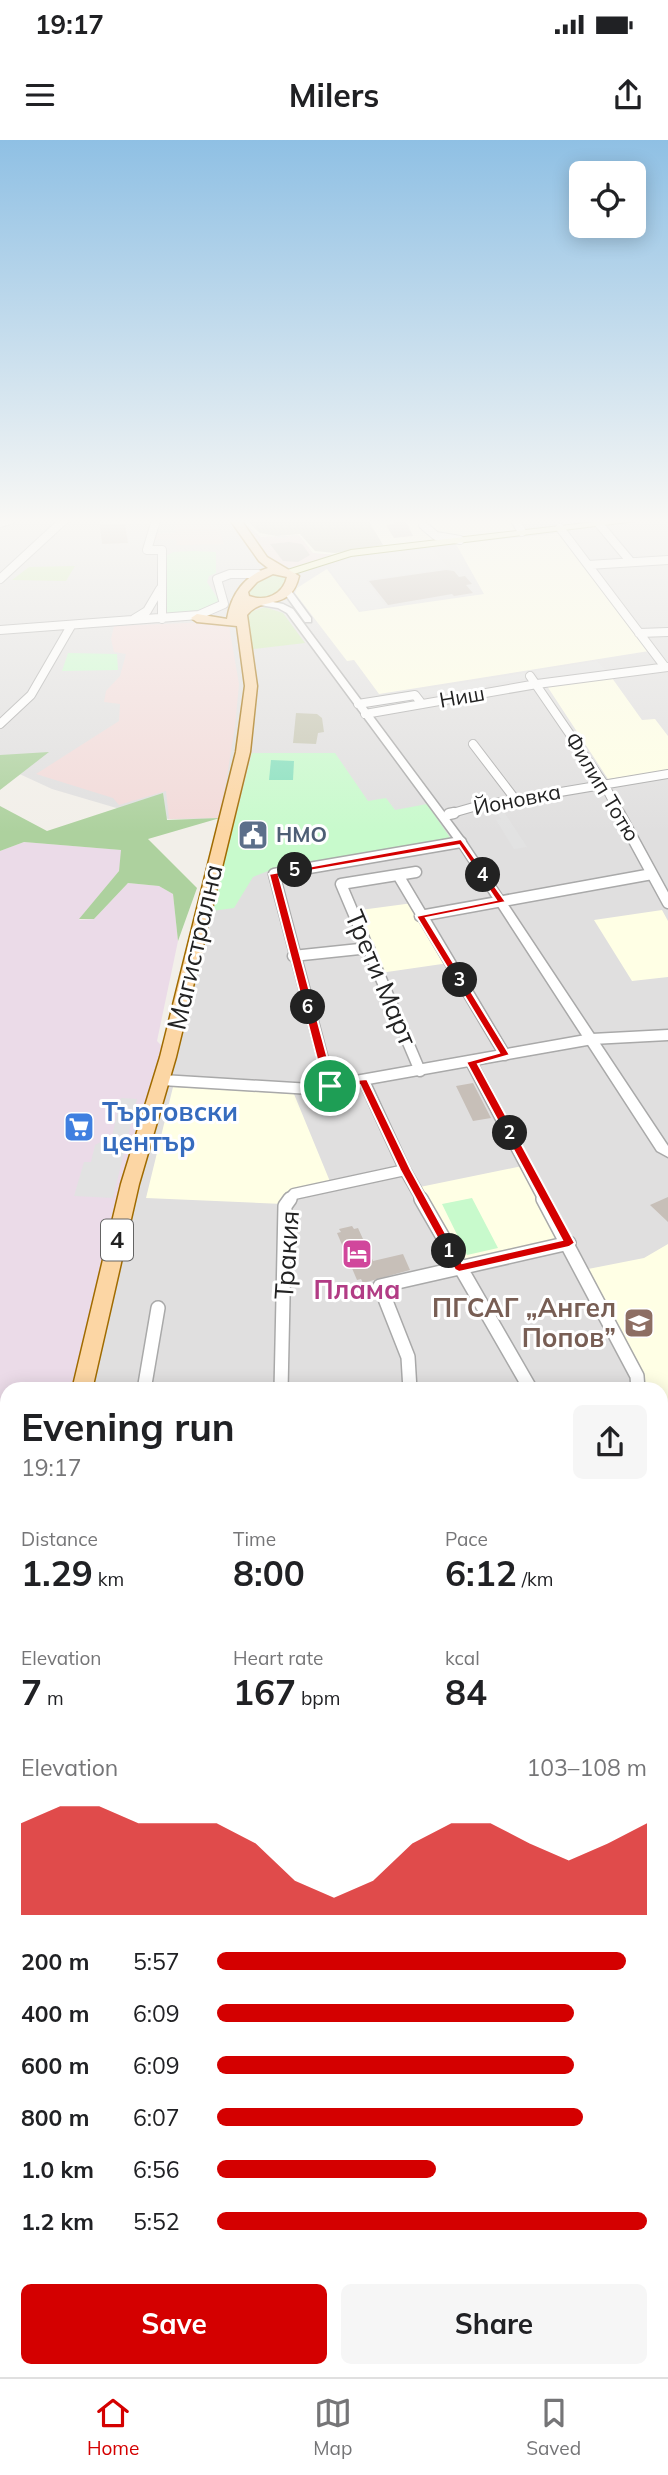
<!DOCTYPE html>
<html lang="en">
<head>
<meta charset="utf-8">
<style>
	:root { --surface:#fff; --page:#f6f6f6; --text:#202124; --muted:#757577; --line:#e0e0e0; --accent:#d40000 }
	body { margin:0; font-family:Mulish,sans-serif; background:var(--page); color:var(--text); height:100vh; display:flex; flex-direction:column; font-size:26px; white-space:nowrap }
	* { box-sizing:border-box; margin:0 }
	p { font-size:23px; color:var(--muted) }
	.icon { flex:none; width:38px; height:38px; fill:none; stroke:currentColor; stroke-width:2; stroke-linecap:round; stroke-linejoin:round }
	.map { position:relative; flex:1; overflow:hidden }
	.details { position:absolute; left:0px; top:1242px; width:668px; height:996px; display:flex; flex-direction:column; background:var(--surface); border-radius:21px 21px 0 0; box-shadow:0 4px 18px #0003 }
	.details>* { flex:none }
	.buttons { position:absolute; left:569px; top:21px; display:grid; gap:14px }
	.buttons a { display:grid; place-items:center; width:77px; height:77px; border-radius:10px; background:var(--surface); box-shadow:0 4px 18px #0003; font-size:35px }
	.pin { position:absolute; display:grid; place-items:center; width:60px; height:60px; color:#fff; margin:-30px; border:4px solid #fff; border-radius:50%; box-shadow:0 2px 7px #0007 }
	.km { position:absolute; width:35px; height:35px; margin:-18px; border-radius:50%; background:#222; color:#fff; font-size:19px; line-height:35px; text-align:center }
	.round { display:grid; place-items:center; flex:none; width:74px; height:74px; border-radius:10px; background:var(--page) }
	.headline { display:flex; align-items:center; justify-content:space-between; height:119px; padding:0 21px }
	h1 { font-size:38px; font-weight:700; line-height:52px }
	.metrics { display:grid; grid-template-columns:repeat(3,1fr); gap:10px; height:119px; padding:7px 21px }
	.metrics div { display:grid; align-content:center }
	.metrics b { font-size:35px; font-weight:700 }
	.metrics small { font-size:19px; font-weight:400 }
	.metrics p { font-size:19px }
	.chart { height:196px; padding:14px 21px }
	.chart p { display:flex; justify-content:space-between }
	.chart svg { width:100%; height:126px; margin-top:7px; fill:var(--accent); opacity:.7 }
	.button { display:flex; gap:14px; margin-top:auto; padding:14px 21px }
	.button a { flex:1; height:80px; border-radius:10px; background:var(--accent); color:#fff; font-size:28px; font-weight:700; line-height:80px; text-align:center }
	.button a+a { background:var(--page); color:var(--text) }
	ul { padding:0 21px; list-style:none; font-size:23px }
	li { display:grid; grid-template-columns:112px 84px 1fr; align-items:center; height:52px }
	li i { height:18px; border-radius:9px; background:var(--accent) }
	.status { display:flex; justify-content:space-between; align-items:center; height:49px; padding:0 35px; background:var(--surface); direction:ltr }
	.status svg { height:19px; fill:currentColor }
	header { display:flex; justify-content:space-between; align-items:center; height:91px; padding:0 21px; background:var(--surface); font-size:32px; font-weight:700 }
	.menu { display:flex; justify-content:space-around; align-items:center; height:98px; border-top:2px solid var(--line); background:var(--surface); font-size:19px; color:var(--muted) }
	.menu a { display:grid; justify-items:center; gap:4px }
	.menu .on { color:var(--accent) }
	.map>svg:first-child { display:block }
	.residential { fill:#e0dfdf }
	.commercial { fill:#f2dad9 }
	.industrial { fill:#ebdbe8 }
	.education { fill:#ffffe5 }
	.construction { fill:#c7c7b4 }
	.grass { fill:#cdebb0 }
	.forest { fill:#add19e }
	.park { fill:#c8facc }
	.pitch { fill:#88e0be }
	.parking { fill:#e2e2e2 }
	.building { fill:#c7bfb8 }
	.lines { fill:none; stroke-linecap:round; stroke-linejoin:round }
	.minor-far2-casing { stroke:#a9a9a9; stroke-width:10 }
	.minor-far1-casing { stroke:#a9a9a9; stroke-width:13 }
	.minor-casing { stroke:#a9a9a9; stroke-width:16 }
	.tertiary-casing { stroke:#a9a9a9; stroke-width:3 }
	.secondary-casing { stroke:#707d05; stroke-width:2 }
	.primary-casing { stroke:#a06b00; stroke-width:3 }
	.minor-far2 { stroke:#fff; stroke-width:8 }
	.minor-far1 { stroke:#fff; stroke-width:10 }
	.minor { stroke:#fff; stroke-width:13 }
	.tertiary { fill:#fff; fill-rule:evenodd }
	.secondary { fill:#f7fabf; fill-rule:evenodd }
	.primary { fill:#fcd6a4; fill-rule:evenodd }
	.route { fill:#d40000; stroke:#fff; stroke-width:2; fill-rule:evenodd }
	.labels { text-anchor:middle; stroke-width:6; stroke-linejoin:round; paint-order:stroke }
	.far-street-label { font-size:21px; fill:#222; stroke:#fff }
	.far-service-label { font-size:21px; font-weight:bold; fill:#4e5e75; stroke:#fff; text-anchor:start }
	.shield { fill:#fff; stroke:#646464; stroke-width:2 }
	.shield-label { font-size:24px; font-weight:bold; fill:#222 }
	.street-label { font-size:26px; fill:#222; stroke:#fff }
	.shop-label { font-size:26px; font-weight:bold; fill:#366cbe; stroke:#fff; text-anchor:start }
	.hotel-label { font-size:26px; font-weight:bold; fill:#b23c85; stroke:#fff }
	.education-label { font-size:26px; font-weight:bold; fill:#785e54; stroke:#fff; text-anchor:end }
</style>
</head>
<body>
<div class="status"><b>19:17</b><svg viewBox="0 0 49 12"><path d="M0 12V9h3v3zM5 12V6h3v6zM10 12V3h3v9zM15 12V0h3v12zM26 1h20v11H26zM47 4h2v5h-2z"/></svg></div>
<header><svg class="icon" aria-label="menu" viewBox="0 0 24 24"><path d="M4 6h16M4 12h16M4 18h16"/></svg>Milers<svg class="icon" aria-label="share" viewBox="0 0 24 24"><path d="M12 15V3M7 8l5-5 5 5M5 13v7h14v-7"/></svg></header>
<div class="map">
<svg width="668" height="2237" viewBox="0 0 668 2237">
	<rect width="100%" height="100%" fill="#f2efe9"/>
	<path class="residential" d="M0,380H668V2107L662,2099V1250L76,1249L219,679H169L130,672L52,649L0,625Z"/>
	<path class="commercial" d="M177,380H216L224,404L177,405L176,399L155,400L157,393H175Z
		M241,380L255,393L281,398L299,395L313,413L335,415L298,428L275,424Z
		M211,482L229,486L239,544L235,587L220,678L169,679L166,651L119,665L113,658L36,634L119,581L120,564L104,562L106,551L120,536L126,514L114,512L111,499L114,486Z"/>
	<path class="industrial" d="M24,702L122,710L119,731L79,780L94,779L128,743L159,746L173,754L178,801L157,901L162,906L76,1249L7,1250V2231H662V2099L668,2107V2237H0V711Z"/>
	<path class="education" d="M241,380H515L522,392L339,415L313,413L299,395L261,397Z
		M559,393L649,511L379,554L354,520L347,521L295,453L297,448L327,429L359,472L484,454L456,404Z
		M612,538L642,580L655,579L668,596V630L608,639L547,546Z
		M413,763L449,823L380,833L353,771Z
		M662,770L668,781V837L632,841L594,780Z
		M173,947L294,954L331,1044L283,1064L146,1058Z
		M527,1025L567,1102L459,1128L415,1048Z
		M668,1104V1365L662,1362V1250L638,1249L583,1130L644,1118Z"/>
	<path class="construction" d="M246,380H368L383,405L335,413L315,411L300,394L276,396L260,393Z
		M296,573L317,574L322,578L324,592L318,593L316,604L293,603Z"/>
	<path class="grass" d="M75,426L66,441L12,440L29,427Z
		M272,432L288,439L273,457H249L247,453L264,434Z
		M265,467L283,473L305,503L253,509L248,477L250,472Z"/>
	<path class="forest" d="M49,612L0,650V615Z
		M163,653L167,680L220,678L148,699L197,748L178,801L173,754L159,746L128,743L94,779H79L119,731L121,710L24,702L0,711V666L47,691Z"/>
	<path class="park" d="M192,411L216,412V433L209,436L207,442L218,459L217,464C203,470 181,480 166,472V416L173,412Z
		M68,513L117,514L118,530L62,531Z
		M252,613H335L368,661L386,658L395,670L427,664L451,699L268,731L253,737L234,768L212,771Z
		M472,1058L498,1108L467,1115L442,1064Z
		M668,1489V1900L662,1893V1493Z"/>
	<path class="pitch" d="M271,620L294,621L293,640H269Z"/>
	<path class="parking" d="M108,380H151L152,384L141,407L129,406L127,383L108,384Z
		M431,408L449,428L366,440L386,467L360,471L329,429L348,418Z
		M597,521L606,531L543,541L534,531Z
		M524,533L528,538L485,545L488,551L470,554L466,549L422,556L418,550Z
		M504,672L527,707L514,709L496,680L501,679L497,673Z
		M121,958L137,959L113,1058L74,1056L84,1022H91L95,1005L112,996Z"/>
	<path class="building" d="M393,380H405L413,396L394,398L386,385L395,384Z
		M125,384L128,403L102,404L100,385Z
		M289,402L302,404L310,415L298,422L283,421L270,404Z
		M446,430L454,431L459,437L465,436L472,444L466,445L473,453L454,456L452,454L388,465L369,441Z
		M473,943L491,978L473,981L456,946Z
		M668,1057V1082L650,1065Z
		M352,1086L354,1089L358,1088L373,1121L403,1114L410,1130L363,1143L361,1139L357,1140L337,1093L341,1092L339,1089Z"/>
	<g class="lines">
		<g class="minor-far2-casing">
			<path id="minor-far2" d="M156,380L147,410H162V479
				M515,380L522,392
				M0,383L11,380
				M599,384L631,422
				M423,385L436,396L460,400
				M560,388L665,527
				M588,425L668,420
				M0,439L64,380
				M134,479L147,471L160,449
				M0,490L199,475L224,464L217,439L230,434H258
				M639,493L668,492
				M530,536L604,644L620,674
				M358,564L415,555L422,564
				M365,574L537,544L668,527
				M0,584L31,555L71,486
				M473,604L515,659
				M449,674L477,666L668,634"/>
		</g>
		<g class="minor-far1-casing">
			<path id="minor-far1" d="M619,673L668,763
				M449,674L454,673
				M416,732L341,744L420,931
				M398,735L505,915
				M420,776L652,734
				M293,816L369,808
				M471,922L544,1060
				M162,940L311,949L592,899L668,895
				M364,941L405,1030L422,1060
				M330,946L274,734L461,702
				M289,1060L294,1054L405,1030"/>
		</g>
		<g class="minor-casing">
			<path id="minor" d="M421,1059L531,1250
				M543,1059L637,1236L638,1250
				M144,1250L158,1168
				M281,1250L285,1066L290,1059
				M410,1250L408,1217L380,1146L569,1103
				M0,1344H7
				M662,1362L668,1365"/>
		</g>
		<g class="tertiary-casing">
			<path id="tertiary" d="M286,447L289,448L311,478V482H305L282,450Z
				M263,460L283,464L293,469L465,700L668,1006V1017L657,1011L457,703L287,473L278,468L260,465L259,463Z"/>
		</g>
		<g class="secondary-casing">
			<path id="secondary" d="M612,380H645L351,416L294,434L286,435L281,432L351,410Z"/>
		</g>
		<g class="primary-casing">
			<path id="primary" d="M230,380H241L267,417L299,436C291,472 262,455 247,475L257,546L250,612L176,917L139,1044L92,1250H72L121,1044L160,917L236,612L245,546L237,486L197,482L191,478L197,474L227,479C231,454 245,435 268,428L259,421ZM273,434L287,437C283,455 265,462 249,456L248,452L257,442Z
				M7,1545V1593L0,1596V1547Z
				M7,1654V1705L0,1708V1656Z"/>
		</g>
		<use href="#minor-far2" class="minor-far2"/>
		<use href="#minor-far1" class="minor-far1"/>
		<use href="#minor" class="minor"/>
		<use href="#tertiary" class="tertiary"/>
		<use href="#secondary" class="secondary"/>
		<use href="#primary" class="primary"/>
	</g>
	<linearGradient id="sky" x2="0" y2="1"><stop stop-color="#8fc0e4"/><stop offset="0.55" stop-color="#f9f8f5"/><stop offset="1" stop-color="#f9f8f5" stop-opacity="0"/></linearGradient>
	<rect width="668" height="693" fill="url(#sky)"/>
	<path class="route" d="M461,699L506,762L426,778L510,915L478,924L575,1103L569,1107L459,1132L455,1130L400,1030L360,945L330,949L324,946L269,734ZM459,705L496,760L416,776L499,913L466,922L562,1100L462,1123L411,1030L367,939L334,942L279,736Z"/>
	<defs>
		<g id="civic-square" transform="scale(1.575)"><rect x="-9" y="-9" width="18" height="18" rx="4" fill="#5c6f8a" stroke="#fff"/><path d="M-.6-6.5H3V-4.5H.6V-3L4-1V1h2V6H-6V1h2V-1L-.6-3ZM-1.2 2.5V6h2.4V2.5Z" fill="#fff"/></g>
		<g id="supermarket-square" transform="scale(1.575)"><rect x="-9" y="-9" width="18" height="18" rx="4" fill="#3f7fe0" stroke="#fff"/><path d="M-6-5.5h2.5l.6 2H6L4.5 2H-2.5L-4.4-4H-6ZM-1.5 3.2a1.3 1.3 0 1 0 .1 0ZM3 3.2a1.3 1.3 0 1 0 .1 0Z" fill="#fff"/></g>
		<g id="hotel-square" transform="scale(1.575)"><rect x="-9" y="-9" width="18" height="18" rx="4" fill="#d1479c" stroke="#fff"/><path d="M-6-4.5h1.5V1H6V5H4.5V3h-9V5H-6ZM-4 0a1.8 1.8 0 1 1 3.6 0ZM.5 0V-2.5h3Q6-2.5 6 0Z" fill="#fff"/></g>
		<g id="school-square" transform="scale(1.575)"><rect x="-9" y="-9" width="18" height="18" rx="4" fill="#8d6e63" stroke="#fff"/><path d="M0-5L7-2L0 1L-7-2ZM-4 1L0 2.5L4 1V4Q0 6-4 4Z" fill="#fff"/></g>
	</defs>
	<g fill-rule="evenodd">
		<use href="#civic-square" x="253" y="695"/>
		<use href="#supermarket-square" x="79" y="987"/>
		<use href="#hotel-square" x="357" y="1114"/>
		<use href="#school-square" x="639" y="1183"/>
	</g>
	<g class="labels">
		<g class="far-street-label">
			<text transform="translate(462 557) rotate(-10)" y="7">Ниш</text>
			<text transform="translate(602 647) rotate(59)" y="7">Филип Тотю</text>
			<text transform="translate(517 660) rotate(-11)" y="7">Йоновка</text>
		</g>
		<g class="far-service-label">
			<text x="276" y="702">HMO</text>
		</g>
		<rect class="shield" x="101" y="1079.5" width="32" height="41" rx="5"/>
		<g class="shield-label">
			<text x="117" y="1108">4</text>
		</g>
		<g class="street-label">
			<text transform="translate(195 807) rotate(-77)" y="9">Магистрална</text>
			<text transform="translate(381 838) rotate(67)" y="9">Трети Март</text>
			<text transform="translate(287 1115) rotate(-86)" y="9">Тракия</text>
		</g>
		<g class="shop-label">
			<text x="102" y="981">Търговски<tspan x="102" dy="30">център</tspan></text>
		</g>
		<g class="hotel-label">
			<text x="357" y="1159">Плама</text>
		</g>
		<g class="education-label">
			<text x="616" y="1177">ПГСАГ „Ангел<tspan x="616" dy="30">Попов”</tspan></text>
		</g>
	</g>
</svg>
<div class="buttons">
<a><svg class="icon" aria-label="locate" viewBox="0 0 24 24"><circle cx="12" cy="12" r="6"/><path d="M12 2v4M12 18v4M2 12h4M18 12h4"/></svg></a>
</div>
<div class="pin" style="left:330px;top:946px;background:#1e9e55"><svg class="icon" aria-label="arrive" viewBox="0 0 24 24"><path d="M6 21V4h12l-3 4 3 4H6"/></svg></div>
<b class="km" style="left:449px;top:1111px">1</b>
<b class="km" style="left:510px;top:993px">2</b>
<b class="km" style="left:460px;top:840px">3</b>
<b class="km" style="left:483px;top:735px">4</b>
<b class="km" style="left:295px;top:730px">5</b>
<b class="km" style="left:308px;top:867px">6</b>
<section class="details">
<div class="headline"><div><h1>Evening run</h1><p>19:17</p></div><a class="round"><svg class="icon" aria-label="share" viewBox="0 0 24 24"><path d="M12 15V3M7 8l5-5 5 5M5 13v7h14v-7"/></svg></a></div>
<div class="metrics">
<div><p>Distance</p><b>1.29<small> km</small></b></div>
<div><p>Time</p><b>8:00</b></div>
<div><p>Pace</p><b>6:12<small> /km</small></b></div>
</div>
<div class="metrics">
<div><p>Elevation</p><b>7<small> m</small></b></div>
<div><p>Heart rate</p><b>167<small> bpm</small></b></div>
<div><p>kcal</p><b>84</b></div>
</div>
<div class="chart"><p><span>Elevation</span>103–108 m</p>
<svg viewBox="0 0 160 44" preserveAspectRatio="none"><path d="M0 44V12L10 6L20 6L30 12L40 12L50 12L60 19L70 32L80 38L90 32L100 19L110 12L120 12L130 19L140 25L150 19L160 12V44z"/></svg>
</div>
<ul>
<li><b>200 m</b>5:57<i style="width:95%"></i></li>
<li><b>400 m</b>6:09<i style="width:83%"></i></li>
<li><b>600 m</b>6:09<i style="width:83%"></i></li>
<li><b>800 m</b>6:07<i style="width:85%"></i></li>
<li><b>1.0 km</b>6:56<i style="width:51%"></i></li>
<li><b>1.2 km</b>5:52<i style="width:100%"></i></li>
</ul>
<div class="button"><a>Save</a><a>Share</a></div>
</section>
</div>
<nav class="menu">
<a class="on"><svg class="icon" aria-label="home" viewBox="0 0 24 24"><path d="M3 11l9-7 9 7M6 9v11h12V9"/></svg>Home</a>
<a><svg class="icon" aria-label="map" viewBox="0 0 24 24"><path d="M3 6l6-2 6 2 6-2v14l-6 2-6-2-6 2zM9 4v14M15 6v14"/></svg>Map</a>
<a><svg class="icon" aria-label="saved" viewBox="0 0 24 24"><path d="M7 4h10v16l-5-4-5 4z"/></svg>Saved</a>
</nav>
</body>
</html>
